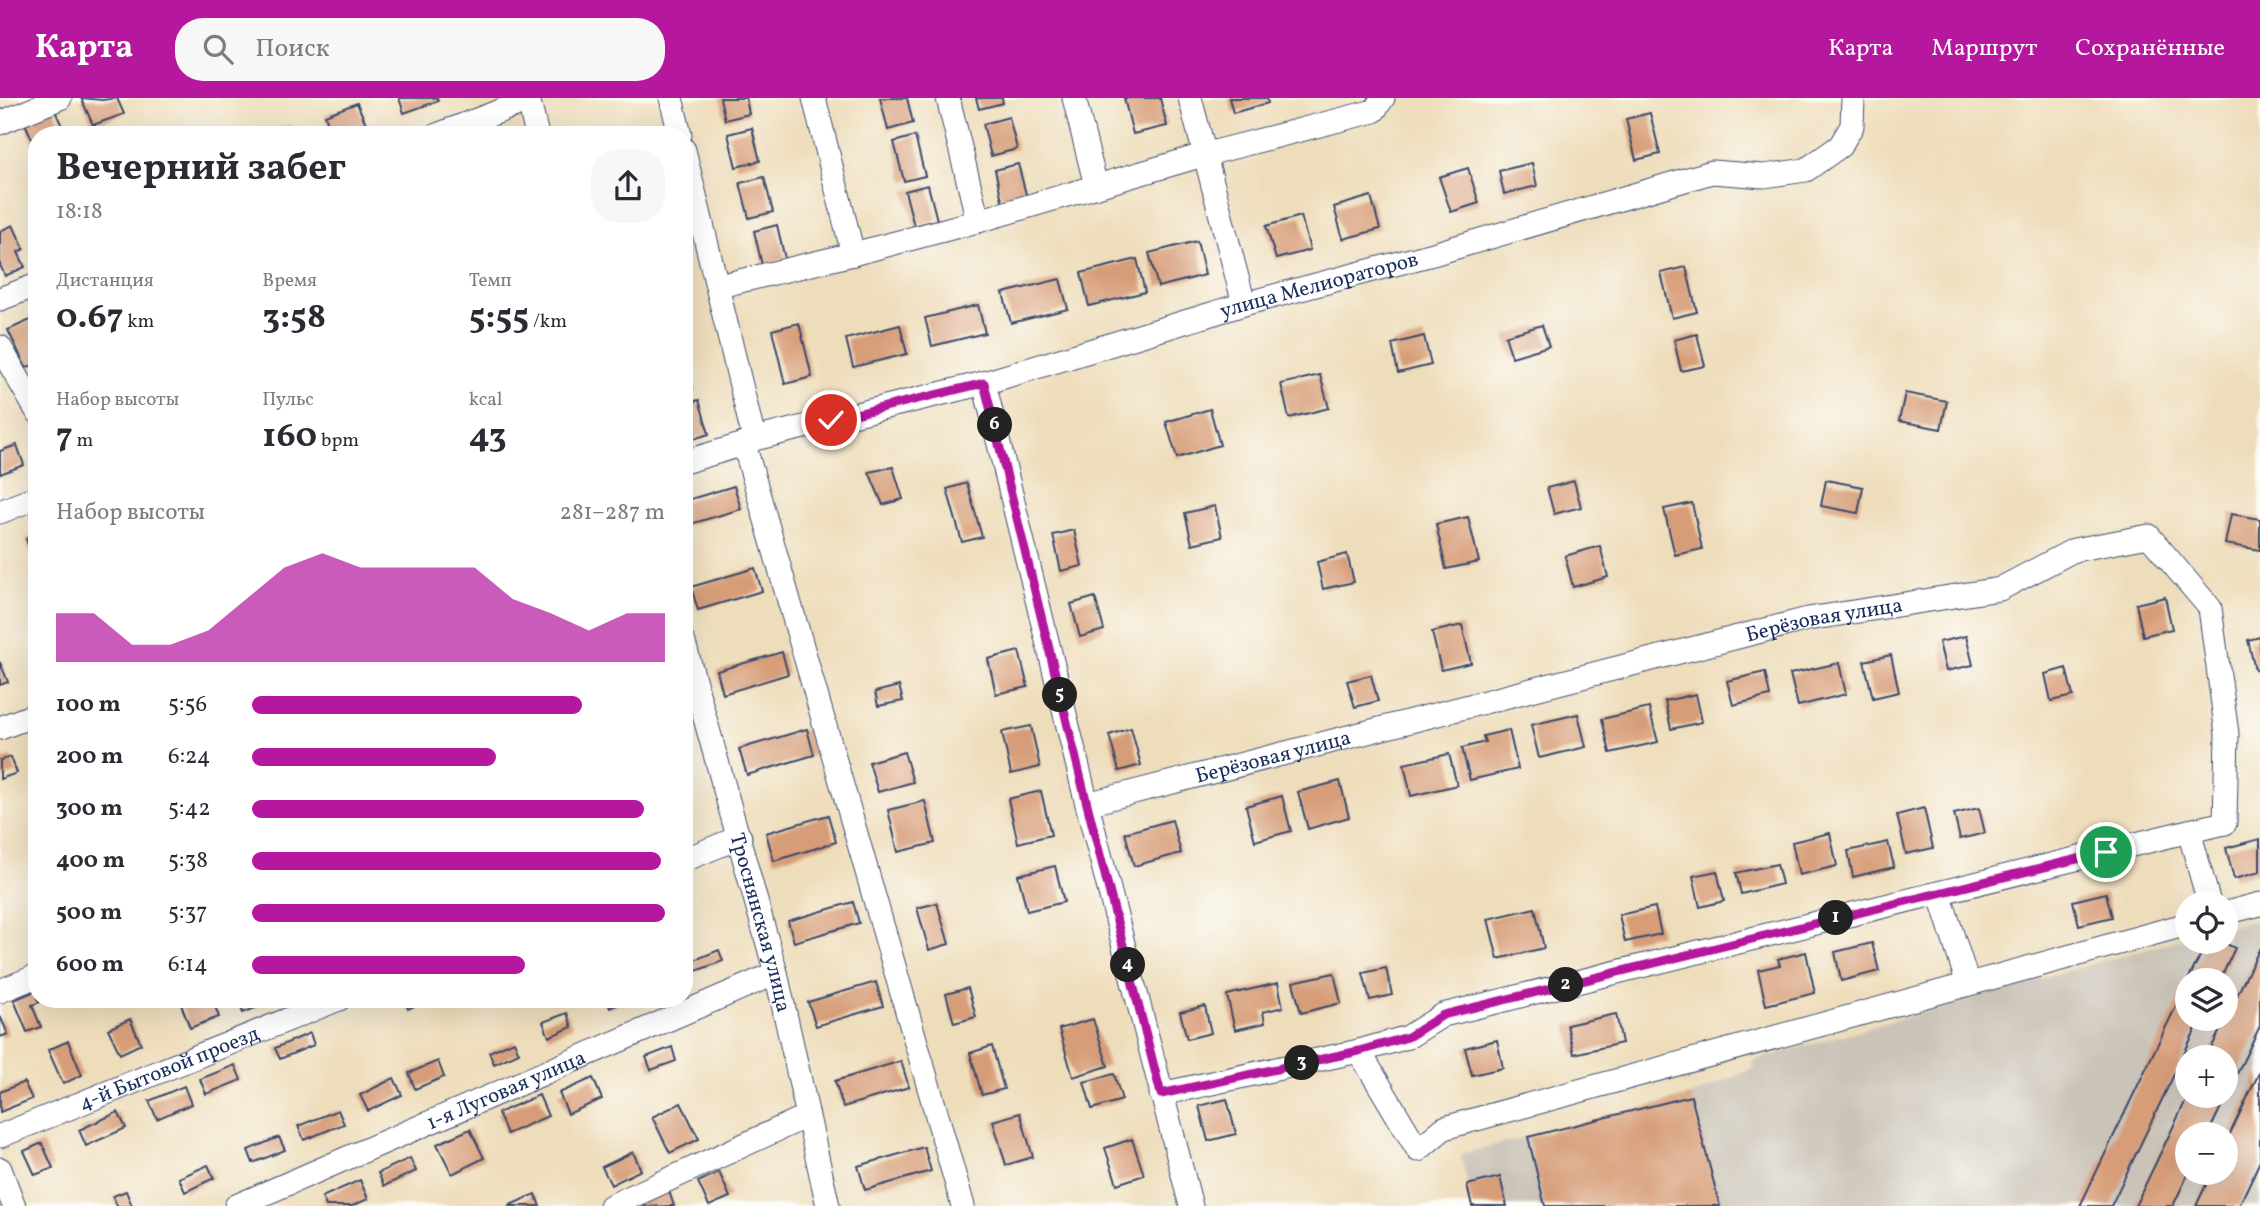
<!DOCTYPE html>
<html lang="ru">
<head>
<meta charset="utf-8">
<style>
	:root { --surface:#fff; --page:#f7f7f7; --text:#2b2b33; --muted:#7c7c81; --accent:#b5179e }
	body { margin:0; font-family:Vollkorn,serif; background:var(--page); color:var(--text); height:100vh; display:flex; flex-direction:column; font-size:26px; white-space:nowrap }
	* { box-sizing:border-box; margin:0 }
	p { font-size:23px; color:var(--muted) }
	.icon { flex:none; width:38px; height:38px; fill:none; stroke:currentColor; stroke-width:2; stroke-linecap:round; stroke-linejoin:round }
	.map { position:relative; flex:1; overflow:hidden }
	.panel { position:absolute; left:28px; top:28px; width:665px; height:882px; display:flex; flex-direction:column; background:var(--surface); border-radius:28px; box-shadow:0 7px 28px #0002 }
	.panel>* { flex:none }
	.tools { position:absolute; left:2175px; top:793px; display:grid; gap:14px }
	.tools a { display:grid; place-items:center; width:63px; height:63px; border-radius:50%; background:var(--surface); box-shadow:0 7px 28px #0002; font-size:35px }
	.pin { position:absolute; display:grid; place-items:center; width:60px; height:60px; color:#fff; margin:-30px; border:4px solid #fff; border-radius:50%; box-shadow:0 2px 7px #0007 }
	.km { position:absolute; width:35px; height:35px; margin:-18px; border-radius:50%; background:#222; color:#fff; font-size:19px; line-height:35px; text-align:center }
	.round { display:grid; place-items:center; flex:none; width:74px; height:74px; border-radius:28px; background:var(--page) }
	.overview { display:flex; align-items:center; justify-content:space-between; height:119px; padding:0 28px }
	h1 { font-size:38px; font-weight:700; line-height:52px }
	.figures { display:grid; grid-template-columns:repeat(3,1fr); gap:10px; height:119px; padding:7px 28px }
	.figures div { display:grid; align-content:center }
	.figures b { font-size:35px; font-weight:700 }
	.figures small { font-size:19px; font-weight:400 }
	.figures p { font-size:19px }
	.chart { height:196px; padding:14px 28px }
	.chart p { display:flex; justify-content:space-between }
	.chart svg { width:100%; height:126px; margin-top:7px; fill:var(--accent); opacity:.7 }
	ul { padding:0 28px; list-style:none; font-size:23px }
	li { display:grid; grid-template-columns:112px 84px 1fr; align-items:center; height:52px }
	li i { height:18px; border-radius:9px; background:var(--accent) }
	header { display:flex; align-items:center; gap:42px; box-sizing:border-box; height:98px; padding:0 35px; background:var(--accent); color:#fff }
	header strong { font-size:33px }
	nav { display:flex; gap:38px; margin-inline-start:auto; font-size:24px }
	.search { width:490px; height:63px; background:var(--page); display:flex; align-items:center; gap:18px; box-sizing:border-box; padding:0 24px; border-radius:28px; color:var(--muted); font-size:26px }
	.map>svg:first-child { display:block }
	.industrial { fill:#cbc3b8; fill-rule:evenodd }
	.building { fill:#d79d78 }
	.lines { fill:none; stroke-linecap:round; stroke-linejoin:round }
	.minor-casing { stroke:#3b496c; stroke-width:25 }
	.minor { stroke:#fff; stroke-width:23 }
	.route-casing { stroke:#fff; stroke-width:14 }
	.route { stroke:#b5179e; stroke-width:9 }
	.labels { text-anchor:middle; stroke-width:7; stroke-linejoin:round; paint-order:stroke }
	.street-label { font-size:21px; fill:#1b2f5e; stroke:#fdfcf7 }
</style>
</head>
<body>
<header>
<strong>Карта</strong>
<div class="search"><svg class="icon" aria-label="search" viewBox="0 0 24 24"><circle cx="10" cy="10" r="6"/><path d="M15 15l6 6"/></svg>Поиск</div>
<nav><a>Карта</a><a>Маршрут</a><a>Сохранённые</a></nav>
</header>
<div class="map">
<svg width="2260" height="1108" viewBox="0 0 2260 1108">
	<rect width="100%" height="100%" fill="#fdfcf7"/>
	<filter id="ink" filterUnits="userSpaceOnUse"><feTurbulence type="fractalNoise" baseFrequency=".0143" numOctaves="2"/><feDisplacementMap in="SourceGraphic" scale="14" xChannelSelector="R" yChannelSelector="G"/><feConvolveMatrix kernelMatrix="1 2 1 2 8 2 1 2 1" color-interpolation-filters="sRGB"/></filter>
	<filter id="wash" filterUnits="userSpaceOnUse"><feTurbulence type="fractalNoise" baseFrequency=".00686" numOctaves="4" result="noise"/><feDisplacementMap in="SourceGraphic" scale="28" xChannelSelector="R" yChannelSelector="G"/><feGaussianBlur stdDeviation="1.57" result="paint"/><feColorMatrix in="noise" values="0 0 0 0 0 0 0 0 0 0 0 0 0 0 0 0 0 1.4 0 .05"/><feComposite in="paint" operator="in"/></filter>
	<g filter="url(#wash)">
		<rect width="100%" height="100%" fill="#edb"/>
		<path class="industrial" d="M2260,821V1108H1472L1461,1056L1691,998L1754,970L1752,963L2187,839L2188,844H2226V829ZM2188,882H2226V920H2188ZM2188,959H2226V998H2188ZM2188,1036H2226V1074H2188Z"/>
		<g id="blocks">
			<path class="building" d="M81,0L102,2L117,0L124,16L93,27Z
				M399,0H437L438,3L404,15Z
				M720,0H746L749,16L725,22Z
				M880,0H907L913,25L888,32Z
				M976,0H1002L1003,5L979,11Z
				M1124,0H1160L1167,28L1133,36Z
				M1229,0H1267L1268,5L1233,15Z
				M357,5L367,28L345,37H332L325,17Z
				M54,10L64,33L55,37H37V45L34,46L24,23Z
				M1650,15L1660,56L1636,62L1626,21Z
				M1009,19L1017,51L991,58L983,26Z
				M289,27L292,35L305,30L308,37H275L273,33Z
				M752,30L760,63L736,69L728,36Z
				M915,38L925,78L904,83L894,44Z
				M1532,65L1537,88L1504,96L1499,73Z
				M1018,66L1027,100L1003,106L995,72Z
				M1468,70L1479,105L1451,114L1439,79Z
				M764,79L773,114L749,120L740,85Z
				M928,87L937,122L914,128L905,93Z
				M1371,98L1380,131L1343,141L1334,109Z
				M1301,118L1310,152L1276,161L1266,128Z
				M13,127L24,151L18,154L25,169L5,178L0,167V133Z
				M777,127L785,161L762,167L754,133Z
				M1197,143L1205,177L1158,189L1149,155Z
				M1137,161L1145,194L1089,208L1081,175Z
				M1686,169L1697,214L1672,220L1661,175Z
				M1060,181L1068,211L1011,225L1003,195Z
				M978,207L985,235L932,248L925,220Z
				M37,219V265L26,270L8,232Z
				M799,225L812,279L785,286L772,232Z
				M900,227L907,256L853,269L846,241Z
				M1542,227L1549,248L1512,259L1505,238Z
				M1697,236L1705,268L1681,273L1674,242Z
				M1424,238L1431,267L1398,275L1392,246Z
				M684,264L693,291L684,294Z
				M1320,277L1329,310L1289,320L1281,286Z
				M1905,295L1947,303L1941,331L1899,323Z
				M699,302L709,336L684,344V306Z
				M1210,311L1220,347L1177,360L1166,324Z
				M17,347L24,367L0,376V353Z
				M893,369L903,401L883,407L869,374Z
				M1826,382L1863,389L1858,415L1821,408Z
				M1574,383L1581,409L1554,416L1547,390Z
				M967,385L982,439L962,444L947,391Z
				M734,388L741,411L684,428V403Z
				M1692,405L1702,451L1675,457L1664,411Z
				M1215,408L1222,439L1192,446L1185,415Z
				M2231,416L2260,421V452L2225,446Z
				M1468,419L1479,464L1446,471L1436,426Z
				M1074,432L1082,468L1061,473L1053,437Z
				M37,437V459L33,460L26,441Z
				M1600,448L1608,479L1573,489L1565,458Z
				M1347,456L1354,484L1323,491L1317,464Z
				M755,470L762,493L698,512L691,489Z
				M1095,499L1104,532L1080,539L1071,506Z
				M2165,499L2172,531L2143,538L2136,506Z
				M1462,527L1471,565L1441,572L1432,534Z
				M1966,538L1973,567L1946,573L1939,544Z
				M2260,539V571L2255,572L2248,542Z
				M1019,553L1028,589L996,596L988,561Z
				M782,554L788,576L723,596L717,573Z
				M1891,557L1899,594L1873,600L1864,563Z
				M0,564L8,584L0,587Z
				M1839,565L1846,596L1798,608L1790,576Z
				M2066,570L2073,598L2051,603L2045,576Z
				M1765,574L1770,598L1733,607L1727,583Z
				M1371,577L1378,603L1355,609L1347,583Z
				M899,588L903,603L878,608L875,594Z
				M1696,596L1702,624L1671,631L1665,603Z
				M1649,610L1658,644L1610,655L1602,621Z
				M1578,616L1586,649L1539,660L1531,627Z
				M1031,628L1040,669L1011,676L1002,634Z
				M1131,630L1141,667L1119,673L1109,637Z
				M807,631L814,657L747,677L739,651Z
				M1509,632L1518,671L1470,682L1462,650L1485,644L1483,638Z
				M904,654L913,684L878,694L869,664Z
				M1449,656L1457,687L1411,698L1404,666Z
				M11,659L17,675L0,681V662Z
				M1340,683L1349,719L1308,731L1298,694Z
				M1041,693L1051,737L1018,745L1008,701Z
				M1282,698L1291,733L1255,743L1246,708Z
				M925,703L935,745L898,754L888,712Z
				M1924,710L1933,750L1906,756L1897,717Z
				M1979,710L1985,735L1960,741L1954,716Z
				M828,717L836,744L774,763L766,735Z
				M1172,722L1181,755L1134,768L1125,735Z
				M1830,735L1837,768L1799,777L1792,744Z
				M2260,741V774L2234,781L2226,750Z
				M1888,744L1894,769L1853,779L1848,753Z
				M1777,766L1782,786L1741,796L1736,775Z
				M1055,768L1064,804L1027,813L1018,777Z
				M1717,773L1724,803L1700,809L1693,778Z
				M2106,795L2112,819L2079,827L2073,803Z
				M853,804L859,825L794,844L788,823Z
				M937,805L949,846L929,852L917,810Z
				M1655,809L1661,836L1625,844L1619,817Z
				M1535,810L1544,850L1498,861L1488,821Z
				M2207,844H2222L2235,850L2220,882H2188Z
				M1872,845L1879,873L1841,883L1835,854Z
				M2260,850V928L2208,1036H2188L2189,1074L2173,1108H2135L2188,998H2226V959H2207Z
				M719,852L723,863L696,873L692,863Z
				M1806,854L1815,895L1766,907L1758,872L1780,867L1778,861Z
				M1386,870L1392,897L1370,902L1363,875Z
				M1334,875L1341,905L1301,915L1293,884Z
				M2188,883V920H2201L2111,1108H2080Z
				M876,884L883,908L816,928L808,904Z
				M1278,885L1283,909L1263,914L1265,925L1235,932L1227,897Z
				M968,890L976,919L954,925L946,896Z
				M37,892V901H47L32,907L41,929L27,934L14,902Z
				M179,901H212L219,919L190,930Z
				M237,901H277L243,915Z
				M404,901H425L426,903L408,911Z
				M606,901H630L610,910Z
				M1205,908L1211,935L1187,941L1180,914Z
				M567,915L572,929L549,939L543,924Z
				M1616,916L1622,945L1574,956L1567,927Z
				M0,918L8,936L0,939Z
				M130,921L141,946L120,956L108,931Z
				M1093,921L1108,968L1073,979L1059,931Z
				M310,935L314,947L280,961L275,950Z
				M1497,942L1503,970L1472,977L1465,950Z
				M68,943L82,977L63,986L48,952Z
				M514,943L519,955L494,966L489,954Z
				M992,948L1004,991L982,997L970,955Z
				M672,949L676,963L651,972L646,959Z
				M438,963L444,979L415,991L409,975Z
				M901,963L909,989L843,1009L835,983Z
				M235,967L241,982L206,996L200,981Z
				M2260,973V1063L2239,1108H2196L2212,1074H2226V1044Z
				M1114,976L1122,1002L1092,1011L1084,984Z
				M394,980L402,997L368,1013L360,997Z
				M593,980L602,1001L568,1016L559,995Z
				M24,984L32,1001L0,1014V994Z
				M184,988L191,1006L157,1021L149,1003Z
				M539,997L548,1018L507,1036L498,1015Z
				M1691,998L1720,1108H1545L1528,1039Z
				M1227,1001L1236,1036L1208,1043L1199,1008Z
				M681,1005L699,1041L670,1055L652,1019Z
				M338,1012L344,1026L304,1042L298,1028Z
				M118,1014L126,1030L86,1048L79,1032Z
				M1020,1015L1033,1059L1006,1067L993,1023Z
				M470,1031L484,1060L452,1076L437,1046Z
				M279,1039L285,1052L253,1065L248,1052Z
				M1132,1041L1144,1077L1117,1086L1105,1050Z
				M42,1045L53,1070L35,1077L24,1053Z
				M924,1049L931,1073L865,1092L858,1068Z
				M633,1054L641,1072L611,1087L602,1069Z
				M410,1060L416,1073L384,1088L378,1075Z
				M208,1067L214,1080L185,1094L179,1080Z
				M719,1074L730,1099L709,1108L698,1084Z
				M1500,1079L1507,1108H1472L1467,1087Z
				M360,1082L368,1101L352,1108H326L322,1099Z
				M126,1093L132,1108H117L113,1098Z
				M669,1093L674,1108H627Z
				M535,1096L540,1108H508Z"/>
		</g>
	</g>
	<g filter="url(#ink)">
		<use href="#blocks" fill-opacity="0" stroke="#3b496c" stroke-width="2"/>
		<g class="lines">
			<g class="minor-casing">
				<g id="minor">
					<path d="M528,0L537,37"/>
					<path d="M671,0L680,37"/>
					<path d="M814,0L853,156"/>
					<path d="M1074,0L1096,88"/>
					<path d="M1190,0L1244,206"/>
					<path d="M0,25L60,0"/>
					<path d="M437,37L529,2"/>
					<path d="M684,52L754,341"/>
					<path d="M978,123L1203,57L1374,13L1383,0"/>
					<path d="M719,188L853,156L978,123L948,0"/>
					<path d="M0,201L37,187"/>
					<path d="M0,249L37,313"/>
					<path d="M984,285L1087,706L1191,1108"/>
					<path id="s1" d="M744,346L754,341L984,285L1244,206L1433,156L1712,74L1764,78L1806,72L1840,48L1852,28L1853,0"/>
					<path d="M684,364L744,346L963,1108"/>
					<path d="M0,414L37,399"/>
					<path id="s2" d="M684,545L776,875L828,1108"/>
					<path d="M0,630L37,616"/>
					<path id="s3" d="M1087,706L1808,521L2000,491L2074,452L2149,438L2210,510L2227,636L2225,725L2189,733L2209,805"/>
					<path d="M684,762L740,739"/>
					<path d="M1939,795L1968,886"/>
					<path d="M2226,815L2260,806"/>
					<path d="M0,893L37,878"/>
					<path d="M1359,953L1418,1052L1444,1030L2188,826"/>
					<path d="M1161,996L1359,953L1408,939L1443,917L2189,733"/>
					<path id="s4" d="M0,1038L339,901"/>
					<path d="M0,1071L14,1108"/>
					<path id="s5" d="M236,1108L776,875"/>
					<path d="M611,1108L807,1018"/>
				</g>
			</g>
			<use href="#minor" class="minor"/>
		</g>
	</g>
	<g class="lines" filter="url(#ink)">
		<g class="route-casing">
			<path id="route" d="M831,322L984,285L1087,706L1161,996L1359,953L1408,939L1443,917L2106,754"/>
		</g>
		<use href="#route" class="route"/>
	</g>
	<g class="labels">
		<g class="street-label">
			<text dy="7" stroke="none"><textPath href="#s1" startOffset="597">улица Мелиораторов</textPath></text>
			<text dy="7" stroke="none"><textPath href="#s3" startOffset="760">Берёзовая улица</textPath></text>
			<text dy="7" stroke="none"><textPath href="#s3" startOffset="192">Берёзовая улица</textPath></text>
			<text dy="7" stroke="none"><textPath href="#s2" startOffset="290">Троснянская улица</textPath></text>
			<text dy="7" stroke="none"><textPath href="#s4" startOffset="182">4-й Бытовой проезд</textPath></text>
			<text dy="7" stroke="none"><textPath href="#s5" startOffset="294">1-я Луговая улица</textPath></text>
		</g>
	</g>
</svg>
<div class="tools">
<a><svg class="icon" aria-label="locate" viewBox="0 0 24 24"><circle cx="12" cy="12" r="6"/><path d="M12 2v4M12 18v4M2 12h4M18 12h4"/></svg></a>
<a><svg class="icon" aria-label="layers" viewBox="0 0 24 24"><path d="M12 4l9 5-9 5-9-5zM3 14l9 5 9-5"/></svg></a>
<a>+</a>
<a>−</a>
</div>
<div class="pin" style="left:2106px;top:754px;background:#1e9e55"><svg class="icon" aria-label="arrive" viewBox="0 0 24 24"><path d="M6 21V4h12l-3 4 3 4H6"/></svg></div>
<div class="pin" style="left:831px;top:322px;background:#d93025"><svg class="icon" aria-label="check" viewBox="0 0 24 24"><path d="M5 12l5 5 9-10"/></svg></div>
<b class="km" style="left:1836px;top:820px">1</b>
<b class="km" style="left:1566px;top:887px">2</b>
<b class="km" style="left:1302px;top:965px">3</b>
<b class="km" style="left:1128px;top:867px">4</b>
<b class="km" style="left:1060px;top:597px">5</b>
<b class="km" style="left:995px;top:327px">6</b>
<section class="panel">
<div class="overview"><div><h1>Вечерний забег</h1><p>18:18</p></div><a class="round"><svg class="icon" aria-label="share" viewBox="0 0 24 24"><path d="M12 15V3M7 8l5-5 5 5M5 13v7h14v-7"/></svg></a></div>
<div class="figures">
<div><p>Дистанция</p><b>0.67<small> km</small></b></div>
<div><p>Время</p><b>3:58</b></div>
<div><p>Темп</p><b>5:55<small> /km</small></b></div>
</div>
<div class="figures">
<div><p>Набор высоты</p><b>7<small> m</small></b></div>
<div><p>Пульс</p><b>160<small> bpm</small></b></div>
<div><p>kcal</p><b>43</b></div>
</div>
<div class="chart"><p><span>Набор высоты</span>281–287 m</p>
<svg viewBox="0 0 160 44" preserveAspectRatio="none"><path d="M0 44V27L10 27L20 38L30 38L40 33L50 22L60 11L70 6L80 11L90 11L100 11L110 11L120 22L130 27L140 33L150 27L160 27V44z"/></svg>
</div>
<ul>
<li><b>100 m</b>5:56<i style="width:80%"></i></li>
<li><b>200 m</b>6:24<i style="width:59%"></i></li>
<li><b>300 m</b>5:42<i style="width:95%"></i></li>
<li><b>400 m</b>5:38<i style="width:99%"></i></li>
<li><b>500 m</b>5:37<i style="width:100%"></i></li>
<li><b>600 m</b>6:14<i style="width:66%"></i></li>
</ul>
</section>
</div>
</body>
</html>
